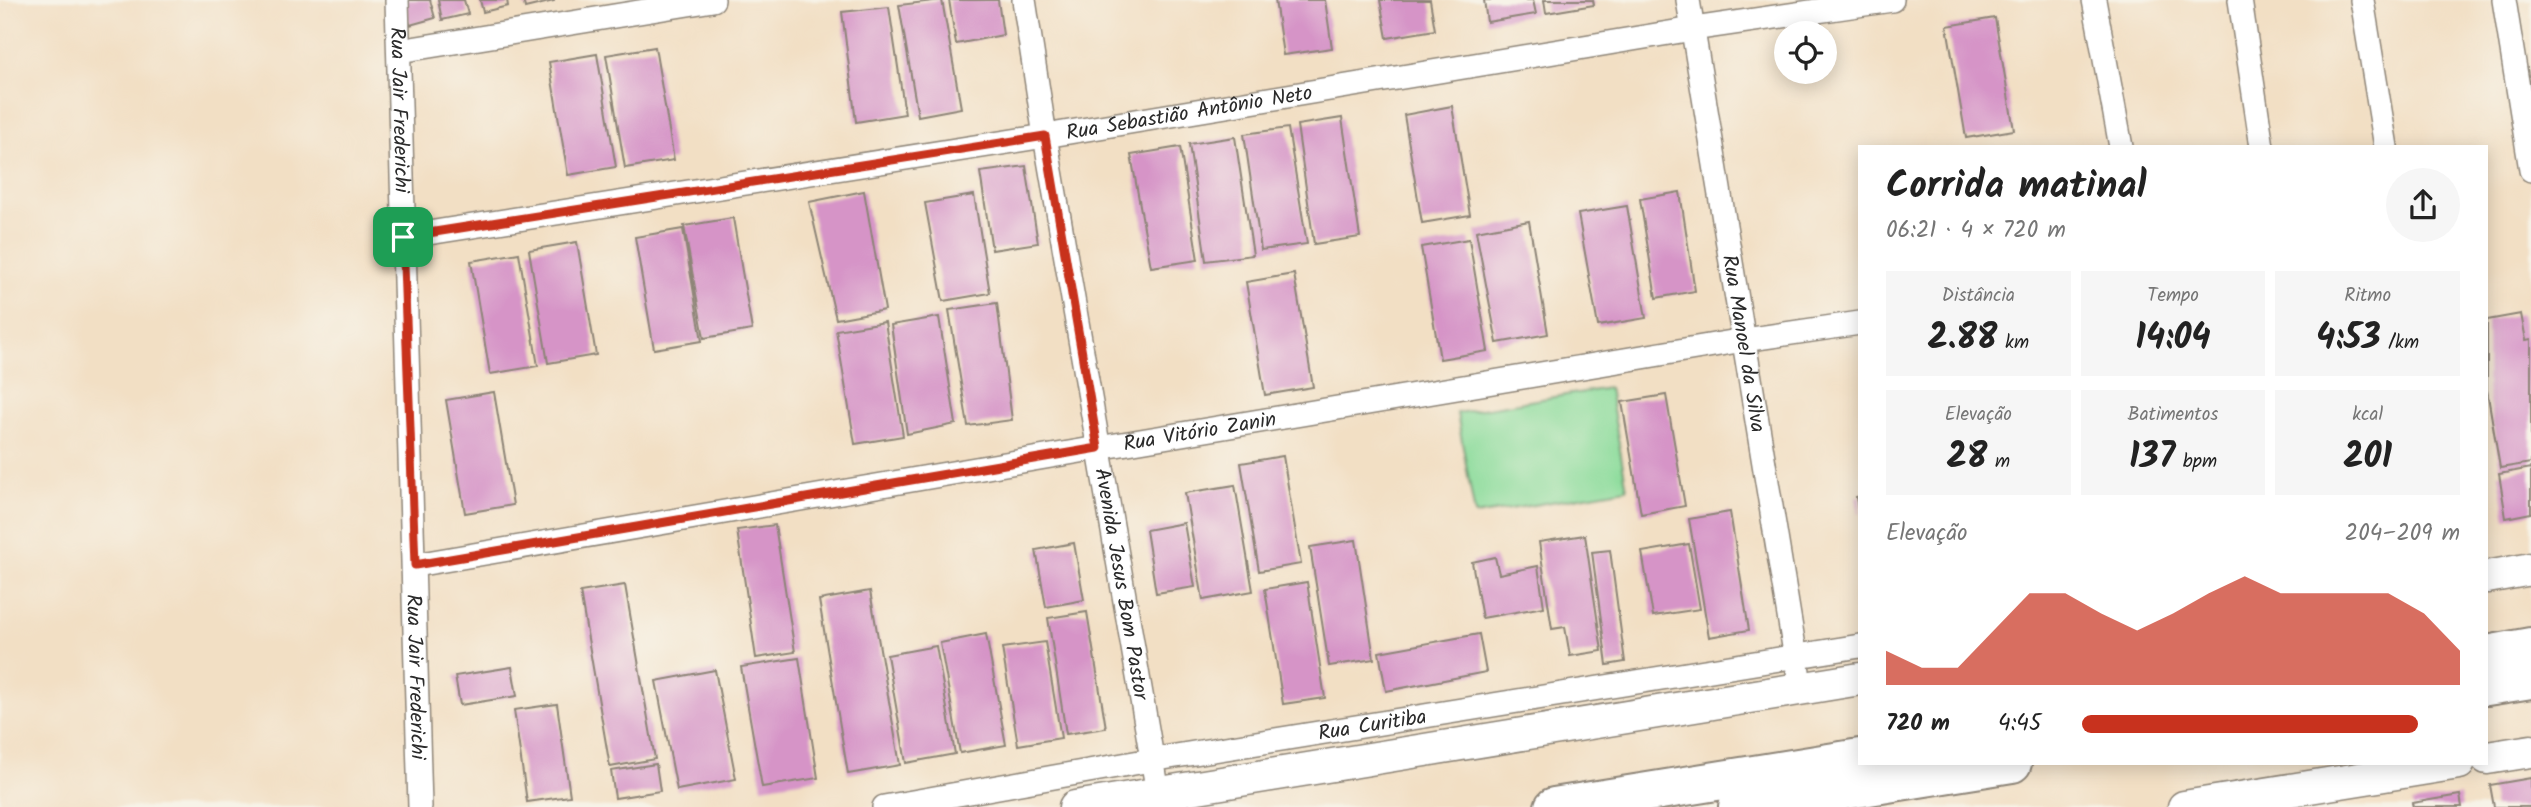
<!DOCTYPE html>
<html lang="pt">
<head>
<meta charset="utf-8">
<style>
	:root { --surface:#fff; --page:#f6f6f6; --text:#222; --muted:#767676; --accent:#c8321e }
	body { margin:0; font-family:Kalam,sans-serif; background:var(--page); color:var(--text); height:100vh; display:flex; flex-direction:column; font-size:26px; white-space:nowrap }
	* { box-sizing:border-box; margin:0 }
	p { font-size:23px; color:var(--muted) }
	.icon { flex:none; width:38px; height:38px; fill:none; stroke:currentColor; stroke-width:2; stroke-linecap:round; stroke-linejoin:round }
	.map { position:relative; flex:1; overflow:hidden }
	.details { position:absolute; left:1858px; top:145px; width:630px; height:620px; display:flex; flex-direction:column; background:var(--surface); border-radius:0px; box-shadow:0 4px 18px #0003 }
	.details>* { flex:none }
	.tools { position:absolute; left:1774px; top:21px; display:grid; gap:14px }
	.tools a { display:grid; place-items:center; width:63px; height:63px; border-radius:50%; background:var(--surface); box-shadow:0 4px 18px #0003; font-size:35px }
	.pin { position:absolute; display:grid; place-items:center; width:60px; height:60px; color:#fff; margin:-30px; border-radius:14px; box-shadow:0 4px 10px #0006 }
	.round { display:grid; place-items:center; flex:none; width:74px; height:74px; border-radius:37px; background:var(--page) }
	.headline { display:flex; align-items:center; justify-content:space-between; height:119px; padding:0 28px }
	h1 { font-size:38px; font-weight:800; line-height:52px }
	.stats { display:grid; grid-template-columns:repeat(3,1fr); gap:10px; height:119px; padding:7px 28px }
	.stats div { display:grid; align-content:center; border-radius:0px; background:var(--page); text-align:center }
	.stats b { font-size:35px; font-weight:800 }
	.stats small { font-size:19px; font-weight:400 }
	.stats p { font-size:19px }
	.chart { height:196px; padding:14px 28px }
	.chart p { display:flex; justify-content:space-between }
	.chart svg { width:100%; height:126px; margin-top:7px; fill:var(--accent); opacity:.7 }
	ul { padding:0 28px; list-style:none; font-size:23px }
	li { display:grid; grid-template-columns:112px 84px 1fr; align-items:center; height:52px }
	li i { height:18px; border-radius:9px; background:var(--accent) }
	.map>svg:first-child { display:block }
	.green { fill:#8cdc9b; stroke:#5c8463; stroke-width:2 }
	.building { fill:#d694c7 }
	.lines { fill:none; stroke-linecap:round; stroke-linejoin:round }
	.street-casing { stroke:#8e8578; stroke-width:26 }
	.secondary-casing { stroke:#8e8578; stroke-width:35 }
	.highway-casing { stroke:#8e8578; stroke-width:42 }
	.street { stroke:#fff; stroke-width:23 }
	.secondary { stroke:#fff; stroke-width:32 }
	.highway { stroke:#fff; stroke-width:38 }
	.route-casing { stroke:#fff; stroke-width:14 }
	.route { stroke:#c8321e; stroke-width:9 }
	.labels { text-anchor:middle; stroke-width:6; stroke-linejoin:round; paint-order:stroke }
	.street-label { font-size:21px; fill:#2b2b2b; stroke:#f7f3e8 }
</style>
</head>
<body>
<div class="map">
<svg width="2531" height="807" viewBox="0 0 2531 807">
	<rect width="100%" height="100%" fill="#f7f3e8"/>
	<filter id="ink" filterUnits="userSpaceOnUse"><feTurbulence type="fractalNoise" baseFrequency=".0143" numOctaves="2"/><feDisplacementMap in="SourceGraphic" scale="14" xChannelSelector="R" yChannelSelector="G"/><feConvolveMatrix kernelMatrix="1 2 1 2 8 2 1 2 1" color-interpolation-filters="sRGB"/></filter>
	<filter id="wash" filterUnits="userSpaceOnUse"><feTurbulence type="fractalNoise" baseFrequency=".00686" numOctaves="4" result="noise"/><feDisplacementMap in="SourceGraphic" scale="28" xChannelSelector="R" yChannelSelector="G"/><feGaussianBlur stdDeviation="1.57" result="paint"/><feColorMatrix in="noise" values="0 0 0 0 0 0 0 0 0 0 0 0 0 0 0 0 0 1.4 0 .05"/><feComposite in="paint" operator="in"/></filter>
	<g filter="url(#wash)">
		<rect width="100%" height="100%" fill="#f2dfc4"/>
		<path class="green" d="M1609,388L1627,489L1475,515L1457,413Z"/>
		<g id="blocks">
			<path class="building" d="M404,0H430L435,18L410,25Z
				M438,0H464L468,14L442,20Z
				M480,0H507L508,6L483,12Z
				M523,0H554V1L525,8Z
				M942,0L961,108L918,116L899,5Z
				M949,0H998L1003,35L956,44Z
				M1275,0H1325L1332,48L1283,55Z
				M1380,0H1430L1435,30L1387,38Z
				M1484,0H1533L1536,14L1487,22Z
				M1544,0H1593L1594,5L1546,13Z
				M889,7L905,114L856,122L842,12Z
				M1995,18L2014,130L1966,138L1947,26Z
				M655,47L674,160L625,168L606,55Z
				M597,54L616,167L568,175L549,62Z
				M1452,106L1470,215L1422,223L1404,115Z
				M1342,118L1360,237L1314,244L1297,125Z
				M1288,128L1307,244L1261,250L1244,134Z
				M1235,137L1253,255L1206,261L1189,144Z
				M1180,147L1198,260L1151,267L1131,155Z
				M1026,166L1038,243L992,250L980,172Z
				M864,191L885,310L836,319L809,202Z
				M1680,192L1695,291L1656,298L1640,199Z
				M974,195L990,293L943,301L925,203Z
				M1627,206L1646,318L1598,326L1578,214Z
				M733,218L752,330L704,338L684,226Z
				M1529,221L1548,334L1497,343L1476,231Z
				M683,229L702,341L654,349L635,237Z
				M1469,239L1488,351L1440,359L1421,247Z
				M577,242L596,355L548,363L529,250Z
				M519,253L538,366L490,374L471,261Z
				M1294,274L1313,387L1265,395L1246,282Z
				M997,303L1012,420L968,426L949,310Z
				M2521,314L2526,340L2531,339V463L2500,468L2487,390V320Z
				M939,317L956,424L907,434L891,325Z
				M885,322L903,436L855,444L836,330Z
				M494,392L513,505L465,513L446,400Z
				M1666,395L1685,506L1641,514L1622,402Z
				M1283,456L1301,564L1259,571L1241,463Z
				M2531,468V513L2506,518L2499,474Z
				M1235,485L1253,591L1203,600L1185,493Z
				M1860,496V513H1859L1856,497Z
				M1730,512L1749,630L1709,637L1689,519Z
				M1184,523L1195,587L1156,593L1146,530Z
				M775,525L795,652L756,658L737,530Z
				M1585,535L1602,651L1570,656L1565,627L1552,629L1539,542Z
				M1356,540L1374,659L1329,666L1310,547Z
				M1074,543L1084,600L1046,607L1036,550Z
				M1689,544L1700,609L1653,616L1642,552Z
				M1610,550L1625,662L1607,665L1592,552Z
				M1495,557L1499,574L1538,566L1544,607L1482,618L1472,562Z
				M1307,582L1325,698L1283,704L1265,589Z
				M625,585L655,759L610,767L580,592Z
				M870,591L900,765L848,774L819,600Z
				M1087,612L1106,728L1066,734L1048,618Z
				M986,634L1006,745L960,753L940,643Z
				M1479,634L1486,672L1386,691L1379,652Z
				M1045,642L1061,738L1018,745L1002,648Z
				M936,646L955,754L906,763L887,655Z
				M799,658L818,778L762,787L741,667Z
				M512,667L517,696L460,705L455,676Z
				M715,670L736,779L677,790L656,681Z
				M557,704L570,796L527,802L514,710Z
				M656,764L660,791L615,798L611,771Z
				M2531,778V807H2494L2490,785Z
				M2460,795L2462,807H2413L2412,803Z"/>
		</g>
	</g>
	<g filter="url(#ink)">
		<use href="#blocks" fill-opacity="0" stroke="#8e8578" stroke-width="2"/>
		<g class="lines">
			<g class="street-casing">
				<g id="street">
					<path id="s1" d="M397,0L420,807"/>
					<path id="s2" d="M1024,0L1045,136L1158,793"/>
					<path id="s3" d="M1688,0L1798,671"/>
					<path d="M2094,0L2121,147"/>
					<path d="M2240,0L2262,147"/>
					<path d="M2362,0L2386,147"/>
					<path d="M2504,0L2531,170"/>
					<path d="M399,51L713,0"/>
					<path id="s4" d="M403,237L1045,136L1693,29L1892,0"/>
					<path id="s5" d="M415,565L1098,448L1744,340L1860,323"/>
					<path id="s6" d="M884,807L1151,760L1860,646"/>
				</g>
			</g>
			<g class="secondary-casing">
				<path id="secondary" d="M2487,577L2531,569
					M2487,758L2531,751
					M1075,807L1860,679
					M2184,807L2459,763"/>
			</g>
			<g class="highway-casing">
				<path id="highway" d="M2487,655L2531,647
					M2487,686L2531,679
					M1554,807L1860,758
					M1738,807L2012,763"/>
			</g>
			<use href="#street" class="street"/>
			<use href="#secondary" class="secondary"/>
			<use href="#highway" class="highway"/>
		</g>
	</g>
	<g class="lines" filter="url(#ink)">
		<g class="route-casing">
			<path id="route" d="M1045,136L1098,448L415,565L403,237Z"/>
		</g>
		<use href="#route" class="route"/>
	</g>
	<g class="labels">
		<g class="street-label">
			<text dy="7" stroke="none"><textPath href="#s1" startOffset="110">Rua Jair Frederichi</textPath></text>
			<text dy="7" stroke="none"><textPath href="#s4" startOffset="796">Rua Sebastião Antônio Neto</textPath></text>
			<text dy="7" stroke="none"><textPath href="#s3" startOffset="348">Rua Manoel da Silva</textPath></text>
			<text dy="7" stroke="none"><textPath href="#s5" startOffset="796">Rua Vitório Zanin</textPath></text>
			<text dy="7" stroke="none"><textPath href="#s2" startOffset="592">Avenida Jesus Bom Pastor</textPath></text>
			<text dy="7" stroke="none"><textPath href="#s1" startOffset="677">Rua Jair Frederichi</textPath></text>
			<text dy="7" stroke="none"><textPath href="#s6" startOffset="495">Rua Curitiba</textPath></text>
		</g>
	</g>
</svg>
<div class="tools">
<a><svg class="icon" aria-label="locate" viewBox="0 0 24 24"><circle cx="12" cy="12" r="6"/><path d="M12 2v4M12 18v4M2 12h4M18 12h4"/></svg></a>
</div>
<div class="pin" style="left:403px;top:237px;background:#1e9e55"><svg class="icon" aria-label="arrive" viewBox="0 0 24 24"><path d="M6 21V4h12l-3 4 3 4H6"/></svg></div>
<section class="details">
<div class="headline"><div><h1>Corrida matinal</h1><p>06:21 · 4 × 720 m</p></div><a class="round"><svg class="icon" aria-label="share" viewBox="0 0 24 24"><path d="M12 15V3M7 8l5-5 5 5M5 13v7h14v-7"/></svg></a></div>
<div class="stats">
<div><p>Distância</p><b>2.88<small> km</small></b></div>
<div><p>Tempo</p><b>14:04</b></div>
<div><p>Ritmo</p><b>4:53<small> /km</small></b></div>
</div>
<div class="stats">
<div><p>Elevação</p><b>28<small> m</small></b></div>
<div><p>Batimentos</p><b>137<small> bpm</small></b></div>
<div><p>kcal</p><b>201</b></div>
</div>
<div class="chart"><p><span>Elevação</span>204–209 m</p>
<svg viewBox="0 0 160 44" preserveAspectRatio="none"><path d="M0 44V32L10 38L20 38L30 25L40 12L50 12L60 19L70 25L80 19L90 12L100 6L110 12L120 12L130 12L140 12L150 19L160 32V44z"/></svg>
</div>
<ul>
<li><b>720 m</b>4:45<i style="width:89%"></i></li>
</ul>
</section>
</div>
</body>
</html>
